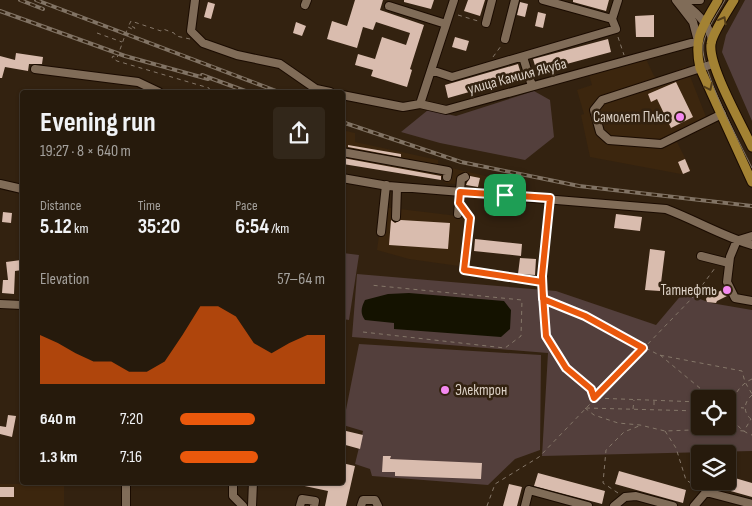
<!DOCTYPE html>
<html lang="en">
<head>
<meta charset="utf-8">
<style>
	:root { --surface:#261a0c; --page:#32271a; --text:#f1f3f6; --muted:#a4a19d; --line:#42382d; --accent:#ea580c }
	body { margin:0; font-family:"Sofia Sans Condensed",sans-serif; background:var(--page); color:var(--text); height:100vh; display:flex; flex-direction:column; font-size:19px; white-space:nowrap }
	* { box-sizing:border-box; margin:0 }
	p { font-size:16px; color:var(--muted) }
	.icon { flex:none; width:28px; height:28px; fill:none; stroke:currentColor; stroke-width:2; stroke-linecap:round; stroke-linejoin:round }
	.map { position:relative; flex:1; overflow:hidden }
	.details { position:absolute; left:20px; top:90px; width:325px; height:395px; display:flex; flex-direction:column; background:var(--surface); border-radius:5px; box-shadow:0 1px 4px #0004,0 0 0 1px var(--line) }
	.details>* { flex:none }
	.tools { position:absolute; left:691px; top:390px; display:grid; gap:10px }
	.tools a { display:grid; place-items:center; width:45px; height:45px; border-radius:5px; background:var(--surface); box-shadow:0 1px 4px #0004,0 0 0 1px var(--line); font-size:25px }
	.pin { position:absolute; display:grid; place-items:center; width:42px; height:42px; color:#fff; margin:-21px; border-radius:10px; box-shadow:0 2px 8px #0006 }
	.round { display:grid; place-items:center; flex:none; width:52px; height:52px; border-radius:5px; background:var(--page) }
	.overview { display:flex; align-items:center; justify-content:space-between; height:85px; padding:0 20px }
	h1 { font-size:28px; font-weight:700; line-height:38px }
	.metrics { display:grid; grid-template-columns:repeat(3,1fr); gap:8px; height:85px; padding:5px 20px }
	.metrics div { display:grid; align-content:center }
	.metrics b { font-size:21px; font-weight:700 }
	.metrics small { font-size:14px; font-weight:400 }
	.metrics p { font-size:14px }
	.chart { height:140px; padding:10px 20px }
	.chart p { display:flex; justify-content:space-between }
	.chart svg { width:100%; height:90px; margin-top:5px; fill:var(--accent); opacity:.7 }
	ul { padding:0 20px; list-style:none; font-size:16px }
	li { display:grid; grid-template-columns:80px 60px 1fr; align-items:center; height:38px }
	li i { height:12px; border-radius:6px; background:var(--accent) }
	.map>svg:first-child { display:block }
	.built { fill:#3c260e }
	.green { fill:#533f3c; fill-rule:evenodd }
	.water { fill:#141200 }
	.building { fill:#d9bcae }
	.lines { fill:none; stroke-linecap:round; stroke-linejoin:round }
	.minor-casing { stroke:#1a0b00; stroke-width:10 }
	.major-casing { stroke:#1a0b00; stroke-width:11 }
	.path { stroke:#857769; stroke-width:1; stroke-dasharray:4 4; stroke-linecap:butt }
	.minor { stroke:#806c58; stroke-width:8 }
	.major { stroke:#a38233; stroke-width:9 }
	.tram { stroke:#817364; stroke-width:1 }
	.rail-casing { stroke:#817364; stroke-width:4 }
	.rail { stroke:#332210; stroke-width:2; stroke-dasharray:5.5; stroke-linecap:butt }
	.oneway { stroke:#553f1a }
	.route-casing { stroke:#fff; stroke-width:10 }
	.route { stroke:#ea580c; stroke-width:6 }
	.poi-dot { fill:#f489f0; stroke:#332210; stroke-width:2 }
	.labels { text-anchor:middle; stroke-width:5; stroke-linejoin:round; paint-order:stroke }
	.street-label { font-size:15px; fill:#dcd1c6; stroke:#332210 }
	.poi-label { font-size:15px; fill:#dcd1c6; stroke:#332210; text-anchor:end }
</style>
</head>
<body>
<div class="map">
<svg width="752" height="506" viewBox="0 0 752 506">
	<rect width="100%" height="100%" fill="#332210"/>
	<path class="built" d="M646,59L654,76L659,79L686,66L710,127L676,140L691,170L681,174L590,157L581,115L584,114L577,90L592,85L589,75Z
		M342,130L355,133V142L438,160V165L494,178L492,188L445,183L440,176L343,163Z
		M383,207L466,217L459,266L409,259L377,250Z
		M0,484H64V506H0Z"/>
	<path class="green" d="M745,0H752V121L722,52L726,35Z
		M534,91L550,100L554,137L525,160L440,143L401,132L428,110L456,116Z
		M343,253L359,255L349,320L343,319Z
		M357,274L556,291L656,325L683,293L711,303L752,310V451L542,456L548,353L352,337ZM700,399H728V426H700Z
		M359,344L541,355L540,450L515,459L488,485L372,476L370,469L355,464L363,431L343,425Z"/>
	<path class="water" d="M409,293L504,301L511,310L510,329L501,337L394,329V323L365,320C360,313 361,308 365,300L388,294Z"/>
	<path class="building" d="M355,0H383L380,10L424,25L410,69L412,70L407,87L371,76L373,70L355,65L358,54L375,59L382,37L406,45L410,33L376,22L373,30L363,27L357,48L327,39L332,21L347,26Z
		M404,0H434L431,9L404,2Z
		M468,0H485L480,16L464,11Z
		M573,0H609L606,11L573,2Z
		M208,2L215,4L211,19L204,17Z
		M520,2L528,4L525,17L517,15Z
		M538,12L546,14L543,28L535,26Z
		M654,15V37H636L635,16Z
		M296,22L306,26L302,36L293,33Z
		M455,37L469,41L466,51L452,47Z
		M608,39L611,52L537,72L533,59Z
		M16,53L43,57L42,64H29L28,71L5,67L2,78H0V56L15,60Z
		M518,64L522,77L448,98L445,85Z
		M676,82L693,117L671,128L657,99L651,102L648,94Z
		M348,145L401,154V157L348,147Z
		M343,158L441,176V180L343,164Z
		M685,159L690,171L683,174L678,162Z
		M470,176L480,178L478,187L466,185Z
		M3,212L12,213L11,223L2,222Z
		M616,214L642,217L640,231L614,228Z
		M391,220L395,223L401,220L450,223L448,249L389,245Z
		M475,239L522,244L521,256L474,251Z
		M650,249L665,251L660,291L645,290Z
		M520,258L536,259L535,275L518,274Z
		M21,260L22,270L15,271L14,294L2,293L3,280H8L6,262Z
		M724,289L727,296L717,301L716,303L707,302L706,299L710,291L716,293Z
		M8,415L16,416L12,437L0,434V426L6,427Z
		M342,430L363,435L360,449L342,444Z
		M383,456H391L390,459L482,463L481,479L395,476V472H382Z
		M342,463L355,466L346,506H325L328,491L300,485V482H342Z
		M619,471L686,490L683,503L615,484Z
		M538,473L605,491L602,504L534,486Z
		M728,476L752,483V497L702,483V481H728Z
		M509,484L522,487L517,506H503Z
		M0,487H14V497H0Z"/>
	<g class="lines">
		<g class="minor-casing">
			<path id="minor" d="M195,0L191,31L203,43L237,55L280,64L316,89L330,92
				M543,0L612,19L618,0
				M688,0H700
				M682,2C695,11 710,24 712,41
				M305,5L307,0
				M389,6L446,24
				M486,23L492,0
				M505,39L515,0
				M523,57L532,86
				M713,64L602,100L594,110L600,132L609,140L661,144L722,114
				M35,69L138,82L159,92
				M431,70L452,77L616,29L612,19
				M342,95L403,107L420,104L446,110L698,41L693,22L676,0
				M420,104L454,0
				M342,152L448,171L447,177
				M342,178L388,186L666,209C695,220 722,236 752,245
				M0,184L22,189
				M458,214L461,179L465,177
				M396,217L397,187
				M381,232L386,185
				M737,240L730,257L727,282L735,298L752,301
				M739,240L752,236
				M701,256L729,263
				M542,275L550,198
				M0,304L22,305
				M233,482V496L243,506
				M126,506V482
				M252,506L253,482
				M300,506L302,499L315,501L314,506
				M361,506L363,500H375L378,506
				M525,506L529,490L588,506
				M614,506L625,497L636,496L673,506
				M694,506L706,492L752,504"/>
		</g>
		<g class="major-casing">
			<path id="major" d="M718,0C703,27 693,36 700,68L752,182
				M734,0C728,10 712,34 711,44C708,66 742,125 752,147"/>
		</g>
		<path class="path" d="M458,15L478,21
			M97,33L122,42
			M618,37L624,55
			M190,39L176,36L174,33L163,29L161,31L131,21L129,25L135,28L134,30L128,27L117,58L113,56L112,58L117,61L209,88L210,92
			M493,57L501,46
			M466,212L470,218L464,270L537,281
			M543,283L546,336L566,368L591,389L594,398L700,402
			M545,300L585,316L659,355L742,371L745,382L752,394
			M363,332L505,348L521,336L522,300L370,285
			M660,355L713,399
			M752,379C727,390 724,426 752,435
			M752,395C743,403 743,413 752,420
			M654,401V409
			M733,407L744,408
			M585,408L594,415L618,423L640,425L665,431L719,429L744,431L751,419
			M586,408L700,411
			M633,409L634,400
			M665,431L676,448L686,480L699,488
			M618,493L603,483L606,450L624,432L639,426
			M487,506L495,484L539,457L695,295L715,268"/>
		<use href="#minor" class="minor"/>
		<use href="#major" class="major"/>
		<path class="tram" d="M725,0C718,13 706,29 703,45C700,69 740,143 752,168"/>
		<g class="rail-casing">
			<path id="rail" d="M20,0L43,9
				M36,0L279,92
				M0,11L125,56L208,79
				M202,75L248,92
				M342,122L461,162L579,186L752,206"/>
		</g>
		<use href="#rail" class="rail"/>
	</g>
	<defs><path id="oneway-chevron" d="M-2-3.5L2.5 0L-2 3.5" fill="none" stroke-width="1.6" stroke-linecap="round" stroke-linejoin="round" transform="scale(1.25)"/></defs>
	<g class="oneway">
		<use href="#oneway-chevron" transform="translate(723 20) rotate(-61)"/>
		<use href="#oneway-chevron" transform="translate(709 87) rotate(64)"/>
	</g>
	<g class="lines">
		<g class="route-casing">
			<path id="route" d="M505,195L460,192L459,203L470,218L464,270L542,282L546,336L566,368L591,389L594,398L643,348L585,316L543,299L542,276L550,198L505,195"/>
		</g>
		<use href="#route" class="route"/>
	</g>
	<g class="poi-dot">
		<circle cx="680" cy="117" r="5"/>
		<circle cx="727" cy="290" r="5"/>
		<circle cx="445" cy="390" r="5"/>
	</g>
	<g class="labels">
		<g class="street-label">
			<text transform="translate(517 76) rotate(-15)" y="5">улица Камиля Якуба</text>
		</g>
		<g class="poi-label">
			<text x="670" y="122">Самолет Плюс</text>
			<text x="717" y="295">Татнефть</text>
			<text x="455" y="395" text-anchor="start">Электрон</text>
		</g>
	</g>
</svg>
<div class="tools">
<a><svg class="icon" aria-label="locate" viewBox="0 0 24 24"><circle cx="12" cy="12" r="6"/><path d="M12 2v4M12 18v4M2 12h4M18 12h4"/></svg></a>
<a><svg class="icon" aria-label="layers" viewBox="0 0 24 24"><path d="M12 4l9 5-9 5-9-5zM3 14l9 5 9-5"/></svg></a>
</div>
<div class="pin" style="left:505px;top:195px;background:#1e9e55"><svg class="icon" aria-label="arrive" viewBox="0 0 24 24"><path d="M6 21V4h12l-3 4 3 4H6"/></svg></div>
<section class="details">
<div class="overview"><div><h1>Evening run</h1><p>19:27 · 8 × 640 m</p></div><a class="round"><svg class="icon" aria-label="share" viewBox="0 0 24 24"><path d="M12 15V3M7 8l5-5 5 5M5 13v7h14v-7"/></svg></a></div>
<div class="metrics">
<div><p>Distance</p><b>5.12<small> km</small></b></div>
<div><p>Time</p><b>35:20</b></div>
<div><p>Pace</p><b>6:54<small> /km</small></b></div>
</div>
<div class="chart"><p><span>Elevation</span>57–64 m</p>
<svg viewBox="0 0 160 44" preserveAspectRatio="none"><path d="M0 44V20L10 24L20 29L30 33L40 33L50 38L60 38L70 33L80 20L90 6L100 6L110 11L120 24L130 29L140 24L150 20L160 20V44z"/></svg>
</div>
<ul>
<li><b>640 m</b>7:20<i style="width:52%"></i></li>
<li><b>1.3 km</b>7:16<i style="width:54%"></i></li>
</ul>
</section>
</div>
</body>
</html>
